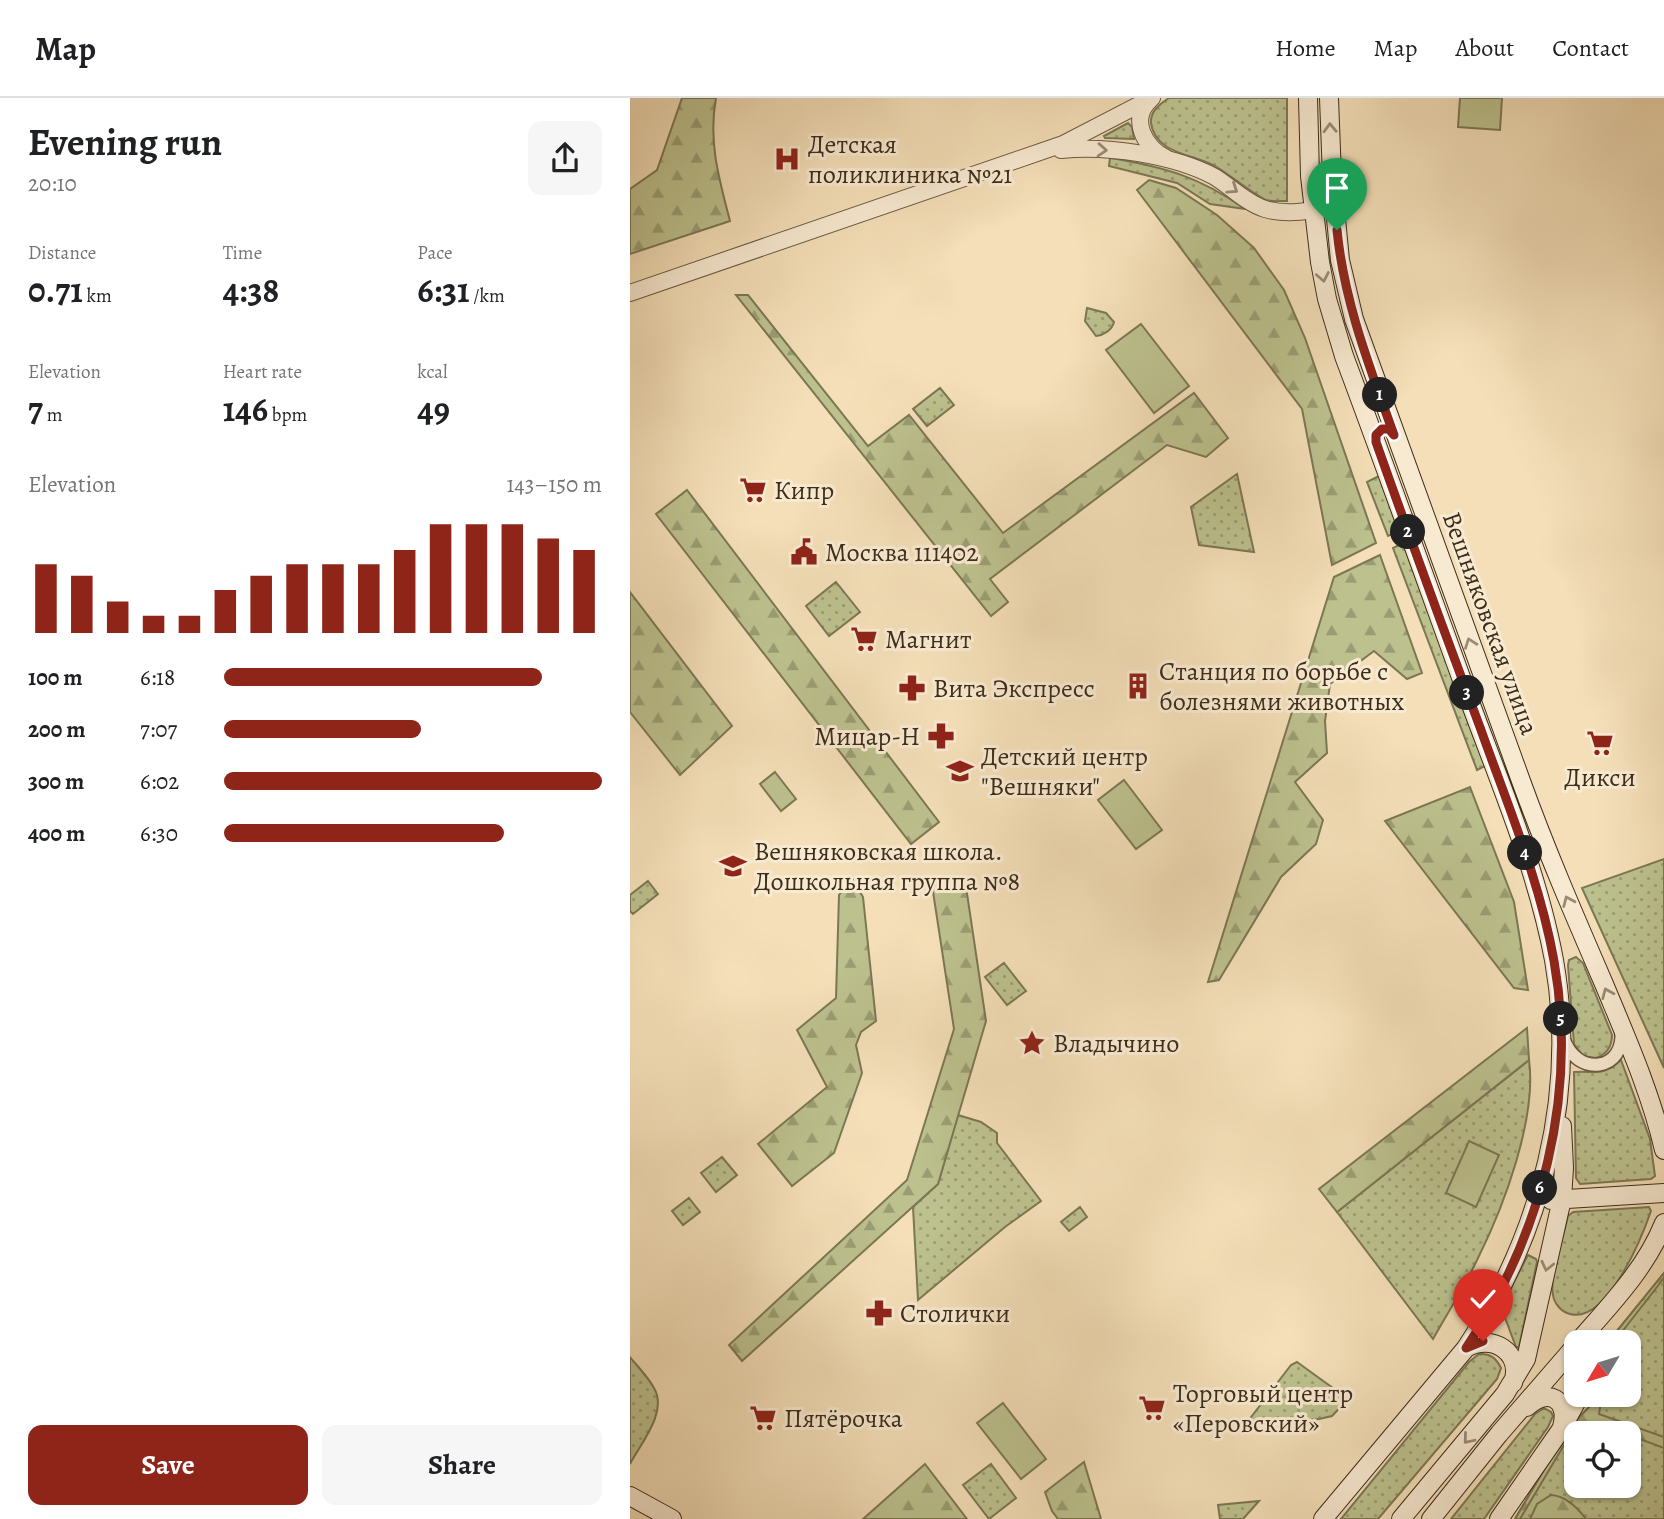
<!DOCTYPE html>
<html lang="en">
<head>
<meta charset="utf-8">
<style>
	:root { --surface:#fff; --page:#f6f6f6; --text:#202124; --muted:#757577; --line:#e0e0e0; --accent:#8f2418 }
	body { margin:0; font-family:Alegreya,serif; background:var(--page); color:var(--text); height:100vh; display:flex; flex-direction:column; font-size:26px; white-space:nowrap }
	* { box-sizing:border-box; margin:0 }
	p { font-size:23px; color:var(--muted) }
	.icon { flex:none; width:38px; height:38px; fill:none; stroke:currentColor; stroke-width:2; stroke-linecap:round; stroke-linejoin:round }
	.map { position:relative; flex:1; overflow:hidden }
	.side { display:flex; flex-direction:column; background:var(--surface); width:630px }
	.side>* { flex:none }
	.needle { width:46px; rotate:232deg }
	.buttons { position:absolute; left:934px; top:1232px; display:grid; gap:14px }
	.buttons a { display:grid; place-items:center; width:77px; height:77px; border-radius:14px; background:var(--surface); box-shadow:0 2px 5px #0004; font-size:35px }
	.pin { position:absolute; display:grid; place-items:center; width:60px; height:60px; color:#fff; margin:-72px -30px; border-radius:50% 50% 50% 0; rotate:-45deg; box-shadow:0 0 7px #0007 }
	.pin .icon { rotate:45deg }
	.km { position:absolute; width:35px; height:35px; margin:-18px; border-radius:50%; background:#222; color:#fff; font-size:19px; line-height:35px; text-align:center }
	.round { display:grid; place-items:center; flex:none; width:74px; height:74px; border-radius:14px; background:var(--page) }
	.headline { display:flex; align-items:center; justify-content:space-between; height:119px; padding:0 28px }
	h1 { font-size:38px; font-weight:600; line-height:52px }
	.figures { display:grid; grid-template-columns:repeat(3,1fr); gap:10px; height:119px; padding:7px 28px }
	.figures div { display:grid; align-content:center }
	.figures b { font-size:35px; font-weight:600 }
	.figures small { font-size:19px; font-weight:400 }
	.figures p { font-size:19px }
	.chart { height:196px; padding:14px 28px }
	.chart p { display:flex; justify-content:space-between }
	.chart svg { width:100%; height:126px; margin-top:7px; stroke:var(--accent); stroke-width:6 }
	.primary-button { display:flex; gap:14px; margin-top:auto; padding:14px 28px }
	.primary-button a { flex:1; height:80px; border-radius:14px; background:var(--accent); color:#fff; font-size:28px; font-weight:600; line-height:80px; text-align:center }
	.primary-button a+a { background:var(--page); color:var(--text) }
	ul { padding:0 28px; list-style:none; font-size:23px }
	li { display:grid; grid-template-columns:112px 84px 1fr; align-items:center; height:52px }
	li i { height:18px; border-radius:9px; background:var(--accent) }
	header { display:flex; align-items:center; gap:42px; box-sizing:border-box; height:98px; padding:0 35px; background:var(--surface); border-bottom:2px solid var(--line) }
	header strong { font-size:33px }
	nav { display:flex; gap:38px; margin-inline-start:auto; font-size:24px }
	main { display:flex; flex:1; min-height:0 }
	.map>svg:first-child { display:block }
	.green { fill:url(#green-dots); stroke:#7c7754; stroke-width:2; fill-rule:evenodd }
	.forest { fill:url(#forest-firs); stroke:#7c7754; stroke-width:2 }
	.pitch { fill:#bcc18e; stroke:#7c7754; stroke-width:2 }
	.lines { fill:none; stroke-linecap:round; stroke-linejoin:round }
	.minor-casing { stroke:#6b5a42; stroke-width:15 }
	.tertiary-casing { stroke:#6b5a42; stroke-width:18 }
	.secondary-casing { stroke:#3d2d1b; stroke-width:20 }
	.minor { stroke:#f8ead1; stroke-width:12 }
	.tertiary { stroke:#f8ead1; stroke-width:16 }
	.secondary { stroke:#f8ead1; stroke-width:18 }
	.oneway { stroke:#9a8c76 }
	.route-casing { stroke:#fff; stroke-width:14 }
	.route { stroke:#8f2418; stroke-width:9 }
	.labels { text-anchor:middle; stroke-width:6; stroke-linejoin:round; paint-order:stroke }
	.poi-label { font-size:26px; fill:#3d2d1b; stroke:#f8ead1; text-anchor:start }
	.street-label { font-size:26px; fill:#3d2d1b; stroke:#f8ead1 }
</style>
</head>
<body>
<header>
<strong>Map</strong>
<nav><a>Home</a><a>Map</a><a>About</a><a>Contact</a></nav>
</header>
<main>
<section class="side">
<div class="headline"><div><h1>Evening run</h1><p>20:10</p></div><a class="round"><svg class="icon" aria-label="share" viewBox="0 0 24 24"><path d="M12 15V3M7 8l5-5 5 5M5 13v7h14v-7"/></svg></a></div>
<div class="figures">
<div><p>Distance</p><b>0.71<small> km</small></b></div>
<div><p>Time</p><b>4:38</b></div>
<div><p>Pace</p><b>6:31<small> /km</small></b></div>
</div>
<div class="figures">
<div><p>Elevation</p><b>7<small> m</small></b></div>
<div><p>Heart rate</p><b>146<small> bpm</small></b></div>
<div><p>kcal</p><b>49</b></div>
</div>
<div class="chart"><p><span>Elevation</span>143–150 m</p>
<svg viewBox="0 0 160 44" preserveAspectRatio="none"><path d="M5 44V20M15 44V24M25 44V33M35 44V38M45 44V38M55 44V29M65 44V24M75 44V20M85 44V20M95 44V20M105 44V15M115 44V6M125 44V6M135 44V6M145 44V11M155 44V15"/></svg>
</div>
<ul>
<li><b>100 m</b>6:18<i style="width:84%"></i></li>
<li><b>200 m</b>7:07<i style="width:52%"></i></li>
<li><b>300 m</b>6:02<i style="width:100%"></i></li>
<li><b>400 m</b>6:30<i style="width:74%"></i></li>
</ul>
<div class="primary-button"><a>Save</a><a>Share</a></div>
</section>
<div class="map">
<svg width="1034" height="1421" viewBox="0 0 1034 1421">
	<defs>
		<pattern id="green-dots" width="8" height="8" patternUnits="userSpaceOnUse" patternTransform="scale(1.75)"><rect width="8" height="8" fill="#bcc18e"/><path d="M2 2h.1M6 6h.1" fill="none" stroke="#9a9d73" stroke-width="1.8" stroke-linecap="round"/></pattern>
		<pattern id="forest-firs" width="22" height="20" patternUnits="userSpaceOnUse" patternTransform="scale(1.75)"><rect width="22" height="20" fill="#bcc18e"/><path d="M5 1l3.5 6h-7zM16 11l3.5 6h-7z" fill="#9a9d73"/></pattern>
	</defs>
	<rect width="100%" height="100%" fill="#f4dfb8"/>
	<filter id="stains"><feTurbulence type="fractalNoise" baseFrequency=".00286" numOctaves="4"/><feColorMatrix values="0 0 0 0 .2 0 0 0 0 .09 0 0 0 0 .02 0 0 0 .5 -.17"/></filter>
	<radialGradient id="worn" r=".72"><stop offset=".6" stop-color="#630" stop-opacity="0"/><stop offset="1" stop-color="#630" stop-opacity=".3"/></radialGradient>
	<path class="green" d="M539,0H657V103C651,103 642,104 636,102C624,97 599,76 585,68C563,56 525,56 521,25C520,13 530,6 539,0Z
		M498,25L502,29L504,41L475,40L474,38Z
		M480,60C535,69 570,79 615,111L580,106L547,85L479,68Z
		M457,210L476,215L484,224C482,232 474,237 466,238L455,223Z
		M310,290L324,307L297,328L283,311Z
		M607,376L624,454L569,447L561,409Z
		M749,378L769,433L758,438L737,384Z
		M773,445L855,668L847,672L763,450Z
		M206,484L230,514L199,538L176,508Z
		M1034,761V970L952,790Z
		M18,783L28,796L3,816L0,813V797Z
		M946,859L953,865L982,937C982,949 977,956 966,960L953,958L944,946L938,867L939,862Z
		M374,865L396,893L377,907L355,879Z
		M899,962C907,1020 874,1108 848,1160C835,1188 818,1214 803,1241L707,1114Z
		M991,962L1020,1041L1025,1078L1021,1081L950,1086L946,1080L944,974C967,972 970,980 991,962Z
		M328,1017L351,1024L367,1035V1045L411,1103L375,1129L288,1202L283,1109L308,1086Z
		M92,1059L107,1077L86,1094L71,1075Z
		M59,1100L70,1114L53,1127L42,1113Z
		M450,1109L457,1119L439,1133L431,1124Z
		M1019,1109L1021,1113C1012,1139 977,1226 940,1216C931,1214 924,1205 923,1197C919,1180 934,1137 938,1118L943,1114Z
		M898,1157L906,1161L907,1164L889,1249H886L871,1209Z
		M1034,1175V1421H885L939,1330L961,1307L962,1297H999V1244H978ZM947,1335H999V1388H947Z
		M849,1256C860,1255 866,1260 871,1270L867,1281L748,1421H711L839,1264Z
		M0,1259C8,1269 18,1279 24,1290C38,1314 11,1345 0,1366Z
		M667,1264L718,1301L702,1318L689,1321L615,1327L661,1267Z
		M914,1310L921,1314L923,1318L918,1329L854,1421H821L905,1316Z
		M361,1366L386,1400L359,1421L333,1387Z
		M629,1403L613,1421H590L588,1407Z"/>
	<path class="forest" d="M52,0H86C78,43 89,81 100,123L0,156V91L27,72Z
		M519,82L546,90L587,117L624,150L654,192L675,240L746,445L702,467L672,311L507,92Z
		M106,197H118L238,348L279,317L373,435L564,295L598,340L576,359L537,347L360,481L378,504L361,518Z
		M57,392L309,724L281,746L26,416Z
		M750,457L792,575L777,581L744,553L700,586L695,623L697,655L665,684L693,722L686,746L651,779L589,882L578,884L704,479Z
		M0,494L102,628L50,677L0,614Z
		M840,689L884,804L898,892L884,890L755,723Z
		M222,780L233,799L246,923L231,934L226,947L232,975L204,1055L162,1088L128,1046L197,989L167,932L206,900L209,797Z
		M335,782L356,923L308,1086L112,1263L99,1247L277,1082L324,931L302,787Z
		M897,930L899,962L707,1114L689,1091Z
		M1034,1175V1180L984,1244H978Z
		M962,1297H972L969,1316L1034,1339V1350L999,1337V1335L969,1326L950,1329L934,1347L890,1421H885L939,1330L961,1307Z
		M454,1364L471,1421H428L422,1413L415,1394Z
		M295,1366L337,1421H233Z
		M921,1397C936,1398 947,1409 956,1421H900L907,1406Z"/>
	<path class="pitch" d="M830,0H872L870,32L828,29Z
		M511,226L559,288L524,315L476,252Z
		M145,674L166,701L151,713L130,686Z
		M494,682L532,732L506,751L468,702Z
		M839,1043L869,1057L846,1109L816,1095Z
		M373,1305L416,1361L391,1381L347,1325Z"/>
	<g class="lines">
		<g class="minor-casing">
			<path id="minor" d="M933,939C946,981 997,973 991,931"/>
		</g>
		<g class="tertiary-casing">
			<path id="tertiary" d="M520,2C499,21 515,50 536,60
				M431,52C477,47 544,57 585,79C601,89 616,105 635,111C657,118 683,112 705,109
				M0,195L433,46L522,0"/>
		</g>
		<g class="secondary-casing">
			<path id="secondary" d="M678,0L680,78L690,164L697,201L714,258C756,370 796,483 837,596C869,683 907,771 924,862C948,997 911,1136 836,1250L693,1421
				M699,0L702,79L710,162L724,221L891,683C916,752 945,819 974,886C996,939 1021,995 1034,1052
				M921,1102L1034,1095
				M948,1244C980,1207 1015,1172 1034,1125
				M836,1250C862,1235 893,1254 883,1285
				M897,1309C917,1289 940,1301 932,1329
				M0,1398L42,1421
				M771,1421L875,1296L896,1261L932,1101L934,1070L932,1028
				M801,1421L869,1336L947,1246
				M869,1421L932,1330L950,1297"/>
		</g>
		<use href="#minor" class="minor"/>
		<use href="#tertiary" class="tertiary"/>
		<use href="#secondary" class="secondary"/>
	</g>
	<defs><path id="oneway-chevron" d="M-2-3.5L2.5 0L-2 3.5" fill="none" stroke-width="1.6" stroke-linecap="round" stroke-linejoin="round" transform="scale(1.75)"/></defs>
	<g class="oneway">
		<use href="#oneway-chevron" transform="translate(700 30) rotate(-92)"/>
		<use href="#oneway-chevron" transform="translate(472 52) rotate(4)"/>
		<use href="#oneway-chevron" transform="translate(603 91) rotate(34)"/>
		<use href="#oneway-chevron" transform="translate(693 179) rotate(79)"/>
		<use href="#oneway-chevron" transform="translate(840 545) rotate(-110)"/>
		<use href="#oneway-chevron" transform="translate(938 803) rotate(-113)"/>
		<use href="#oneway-chevron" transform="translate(977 895) rotate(-113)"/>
		<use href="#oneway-chevron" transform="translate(917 1168) rotate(103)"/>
		<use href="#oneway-chevron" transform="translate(838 1341) rotate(130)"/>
	</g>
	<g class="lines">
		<g class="route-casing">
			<path id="route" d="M707,132C714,204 740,270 764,337L759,331H752L746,337V344C780,440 815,536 851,632C878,708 910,783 924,863C948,997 912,1137 836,1250L853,1243"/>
		</g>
		<use href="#route" class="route"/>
	</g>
	<defs>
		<g id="hospital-bare" transform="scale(2.1)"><path d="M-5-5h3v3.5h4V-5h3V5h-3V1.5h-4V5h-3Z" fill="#8f2418" stroke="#f8ead1" stroke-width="2.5" paint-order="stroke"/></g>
		<g id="supermarket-bare" transform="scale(2.1)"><path d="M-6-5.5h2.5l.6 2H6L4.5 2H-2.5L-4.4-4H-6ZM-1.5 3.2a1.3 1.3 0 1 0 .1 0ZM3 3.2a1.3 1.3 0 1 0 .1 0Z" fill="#8f2418" stroke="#f8ead1" stroke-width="2.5" paint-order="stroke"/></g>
		<g id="civic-bare" transform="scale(2.1)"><path d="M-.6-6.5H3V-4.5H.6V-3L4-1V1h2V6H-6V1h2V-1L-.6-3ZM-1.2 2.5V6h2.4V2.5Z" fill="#8f2418" stroke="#f8ead1" stroke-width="2.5" paint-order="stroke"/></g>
		<g id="building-bare" transform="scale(2.1)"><path d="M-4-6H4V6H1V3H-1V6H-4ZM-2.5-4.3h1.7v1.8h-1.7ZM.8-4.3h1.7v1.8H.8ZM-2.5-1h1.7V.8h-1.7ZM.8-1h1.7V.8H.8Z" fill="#8f2418" stroke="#f8ead1" stroke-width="2.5" paint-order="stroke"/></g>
		<g id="pharmacy-bare" transform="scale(2.1)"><path d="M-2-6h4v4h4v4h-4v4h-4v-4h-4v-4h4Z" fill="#8f2418" stroke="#f8ead1" stroke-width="2.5" paint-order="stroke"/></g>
		<g id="school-bare" transform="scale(2.1)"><path d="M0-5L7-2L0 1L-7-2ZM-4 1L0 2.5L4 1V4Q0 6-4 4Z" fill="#8f2418" stroke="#f8ead1" stroke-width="2.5" paint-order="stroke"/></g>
		<g id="sight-bare" transform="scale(2.1)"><path d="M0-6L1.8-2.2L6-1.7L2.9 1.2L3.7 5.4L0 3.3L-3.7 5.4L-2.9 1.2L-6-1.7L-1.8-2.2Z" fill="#8f2418" stroke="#f8ead1" stroke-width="2.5" paint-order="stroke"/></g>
	</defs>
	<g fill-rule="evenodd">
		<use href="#hospital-bare" x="157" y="61"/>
		<use href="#supermarket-bare" x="123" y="392"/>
		<use href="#civic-bare" x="174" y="454"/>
		<use href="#supermarket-bare" x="234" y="541"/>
		<use href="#building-bare" x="508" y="588"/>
		<use href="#pharmacy-bare" x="282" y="590"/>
		<use href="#pharmacy-bare" x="311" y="638"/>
		<use href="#supermarket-bare" x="970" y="645"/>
		<use href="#school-bare" x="330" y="673"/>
		<use href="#school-bare" x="103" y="768"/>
		<use href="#sight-bare" x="402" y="945"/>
		<use href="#pharmacy-bare" x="249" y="1215"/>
		<use href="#supermarket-bare" x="522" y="1310"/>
		<use href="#supermarket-bare" x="133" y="1320"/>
	</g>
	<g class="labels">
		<g class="poi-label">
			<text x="178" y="55">Детская<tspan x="178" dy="30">поликлиника №21</tspan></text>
			<text x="144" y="401">Кипр</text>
			<text x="195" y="463">Москва 111402</text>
			<text x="255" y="550">Магнит</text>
			<text x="529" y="582">Станция по борьбе с<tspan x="529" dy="30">болезнями животных</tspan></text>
			<text x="303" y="599">Вита Экспресс</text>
			<text x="290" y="647" text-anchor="end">Мицар-Н</text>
			<text x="351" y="667">Детский центр<tspan x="351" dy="30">"Вешняки"</tspan></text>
			<text x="970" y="688" text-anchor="middle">Дикси</text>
			<text x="124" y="762">Вешняковская школа.<tspan x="124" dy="30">Дошкольная группа №8</tspan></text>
			<text x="423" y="954">Владычино</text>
			<text x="270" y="1224">Столички</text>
			<text x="543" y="1304">Торговый центр<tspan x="543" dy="30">«Перовский»</tspan></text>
			<text x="154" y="1329">Пятёрочка</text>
		</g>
		<g class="street-label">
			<text transform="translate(861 525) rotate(70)" y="9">Вешняковская улица</text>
		</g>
	</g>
	<rect width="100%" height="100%" filter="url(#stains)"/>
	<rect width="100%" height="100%" fill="url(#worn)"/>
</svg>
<div class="buttons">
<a><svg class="needle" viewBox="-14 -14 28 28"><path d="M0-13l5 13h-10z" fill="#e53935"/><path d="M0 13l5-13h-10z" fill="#757577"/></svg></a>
<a><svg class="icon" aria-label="locate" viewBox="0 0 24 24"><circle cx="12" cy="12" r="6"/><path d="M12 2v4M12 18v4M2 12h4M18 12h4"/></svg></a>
</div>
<div class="pin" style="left:707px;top:132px;background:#1e9e55"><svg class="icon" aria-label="arrive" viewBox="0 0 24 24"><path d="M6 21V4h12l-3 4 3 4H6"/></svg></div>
<div class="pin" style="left:853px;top:1243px;background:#d93025"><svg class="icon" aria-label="check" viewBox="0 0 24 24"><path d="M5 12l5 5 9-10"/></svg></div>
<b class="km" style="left:750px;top:297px">1</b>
<b class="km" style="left:778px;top:434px">2</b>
<b class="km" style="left:837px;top:595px">3</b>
<b class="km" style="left:895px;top:755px">4</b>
<b class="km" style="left:931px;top:921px">5</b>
<b class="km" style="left:910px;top:1090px">6</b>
</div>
</main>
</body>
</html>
